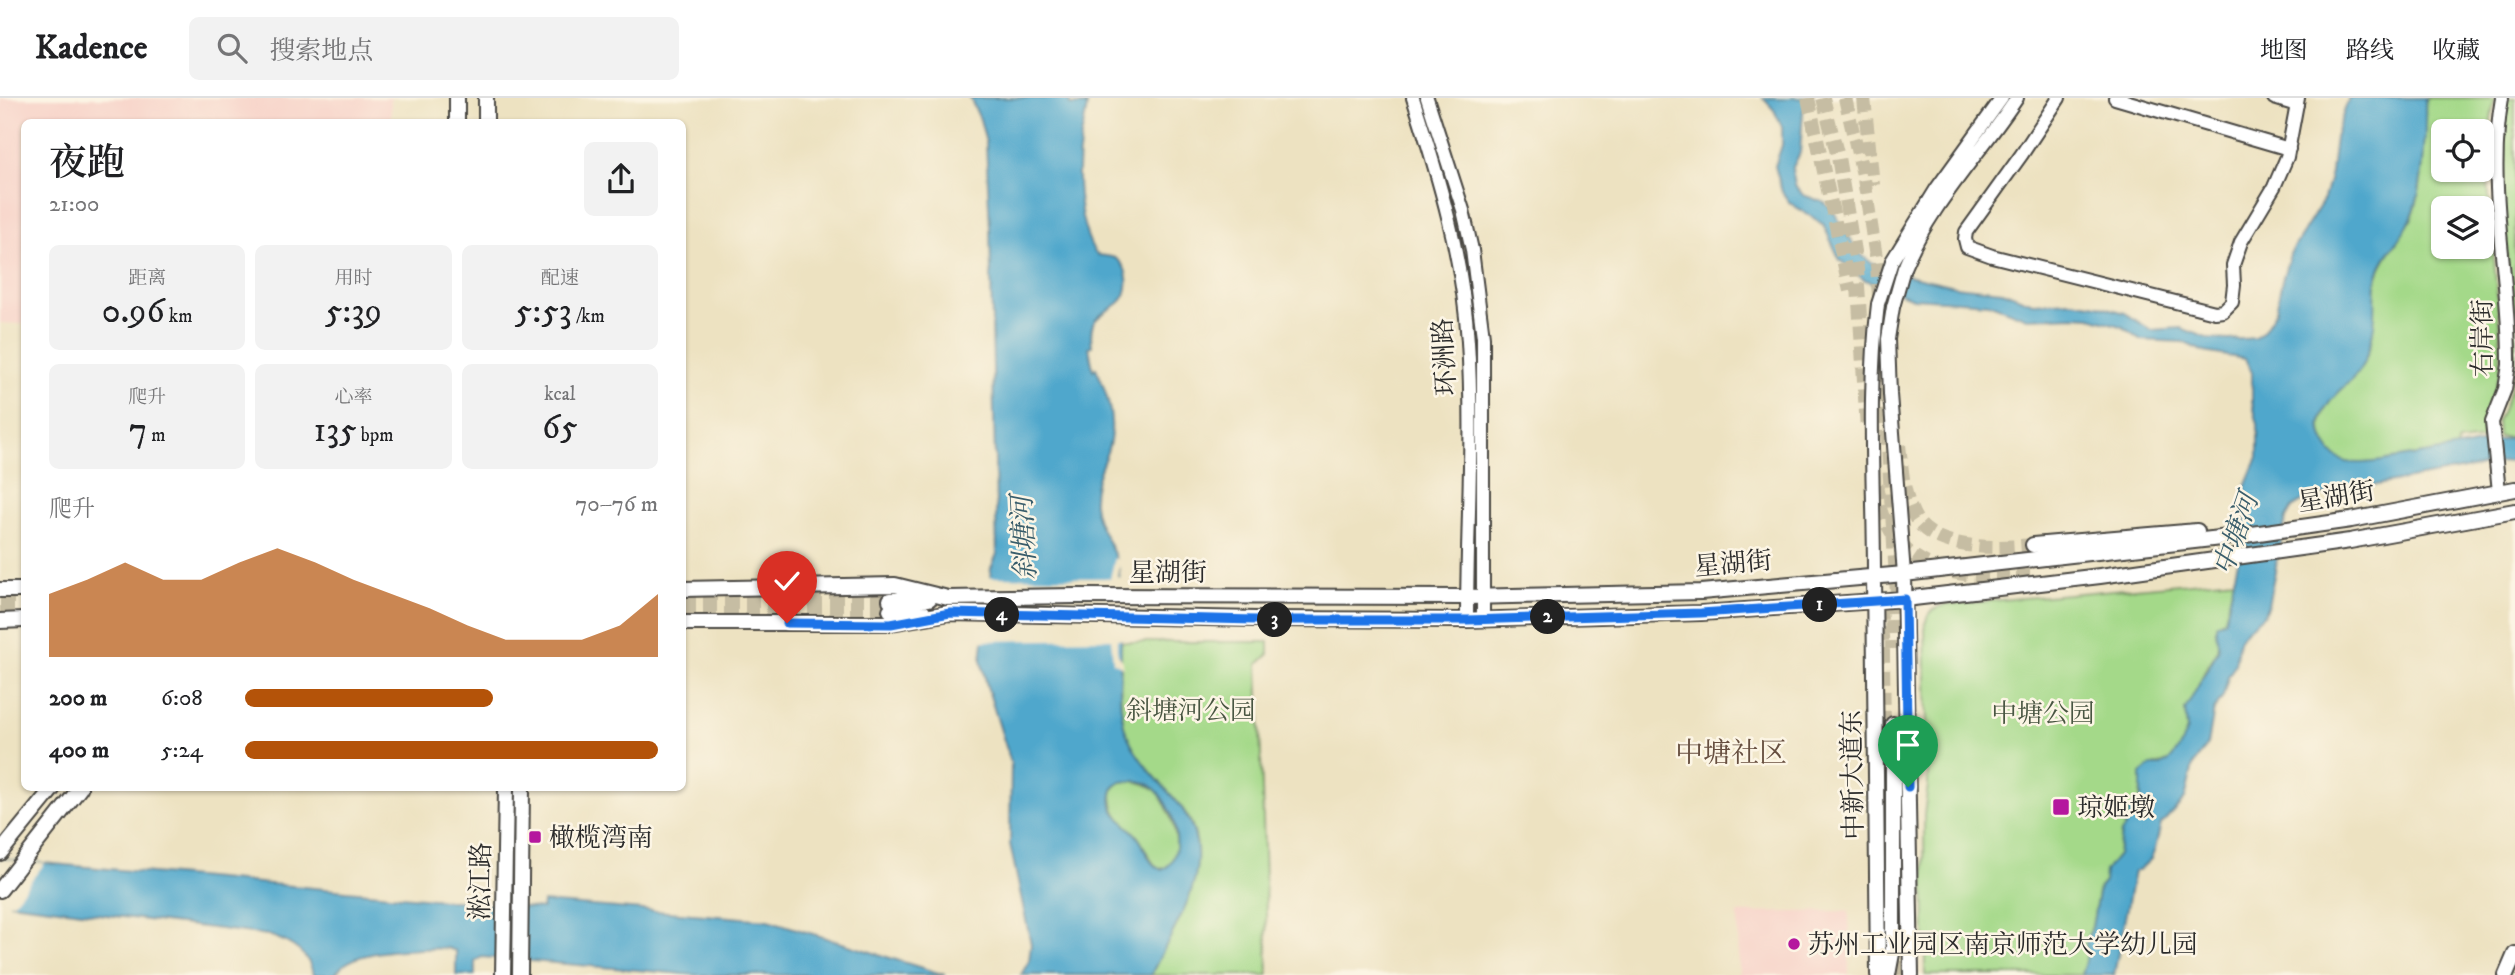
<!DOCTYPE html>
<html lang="zh">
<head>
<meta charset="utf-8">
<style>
	:root { --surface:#fff; --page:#f2f2f2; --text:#202124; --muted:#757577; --line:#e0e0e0; --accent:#b45309 }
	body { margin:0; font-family:"IM FELL DW Pica","Noto Serif SC",serif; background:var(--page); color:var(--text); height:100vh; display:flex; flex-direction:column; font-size:26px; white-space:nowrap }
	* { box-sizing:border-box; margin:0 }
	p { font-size:23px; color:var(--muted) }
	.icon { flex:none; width:38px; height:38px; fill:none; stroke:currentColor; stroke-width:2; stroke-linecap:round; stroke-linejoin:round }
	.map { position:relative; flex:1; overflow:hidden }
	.sheet { position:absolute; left:21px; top:21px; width:665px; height:672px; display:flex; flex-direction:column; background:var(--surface); border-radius:10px; box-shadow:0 2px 5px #0004 }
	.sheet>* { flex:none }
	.fabs { position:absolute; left:2431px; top:21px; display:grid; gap:14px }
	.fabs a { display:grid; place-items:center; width:63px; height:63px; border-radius:10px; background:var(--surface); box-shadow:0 2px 5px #0004; font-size:35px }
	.pin { position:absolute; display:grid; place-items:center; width:60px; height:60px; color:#fff; margin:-72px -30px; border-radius:50% 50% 50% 0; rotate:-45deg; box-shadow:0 0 7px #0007 }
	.pin .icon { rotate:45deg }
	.km { position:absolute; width:35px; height:35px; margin:-18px; border-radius:50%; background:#222; color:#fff; font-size:19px; line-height:35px; text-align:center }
	.round { display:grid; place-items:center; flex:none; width:74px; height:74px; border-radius:10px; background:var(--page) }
	.summary { display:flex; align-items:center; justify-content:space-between; height:119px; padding:0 28px }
	h1 { font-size:38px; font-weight:600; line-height:52px }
	.metrics { display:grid; grid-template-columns:repeat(3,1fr); gap:10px; height:119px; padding:7px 28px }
	.metrics div { display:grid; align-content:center; border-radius:10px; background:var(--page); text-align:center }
	.metrics b { font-size:35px; font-weight:600 }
	.metrics small { font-size:19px; font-weight:400 }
	.metrics p { font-size:19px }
	.chart { height:196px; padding:14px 28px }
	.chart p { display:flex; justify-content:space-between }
	.chart svg { width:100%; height:126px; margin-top:7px; fill:var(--accent); opacity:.7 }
	ul { padding:0 28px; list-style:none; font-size:23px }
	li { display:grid; grid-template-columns:112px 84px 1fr; align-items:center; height:52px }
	li i { height:18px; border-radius:9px; background:var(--accent) }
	header { display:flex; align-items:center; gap:42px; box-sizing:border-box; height:98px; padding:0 35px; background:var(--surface); border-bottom:2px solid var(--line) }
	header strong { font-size:33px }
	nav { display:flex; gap:38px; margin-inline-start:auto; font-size:24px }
	.search { width:490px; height:63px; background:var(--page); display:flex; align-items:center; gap:18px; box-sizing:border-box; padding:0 24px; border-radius:10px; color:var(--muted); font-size:26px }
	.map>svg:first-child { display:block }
	.built { fill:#f7d1c7 }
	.green { fill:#a4d989; stroke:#68825a; stroke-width:2; fill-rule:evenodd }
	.water { fill:#4fa7cc; stroke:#3d697c; stroke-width:2; fill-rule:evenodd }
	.pier { fill:#ede2c1 }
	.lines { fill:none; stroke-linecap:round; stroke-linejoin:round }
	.major-tunnel { stroke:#c6bda3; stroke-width:14; stroke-dasharray:14 7; stroke-linecap:butt }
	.minor-casing { stroke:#484642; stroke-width:16 }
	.major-casing { stroke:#484642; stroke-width:18 }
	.minor { stroke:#fff; stroke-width:12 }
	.major { stroke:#fff; stroke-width:14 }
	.minor-bridge-casing { stroke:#484642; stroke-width:16; stroke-linecap:butt }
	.minor-bridge { stroke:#fff; stroke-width:12 }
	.route-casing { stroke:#fff; stroke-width:14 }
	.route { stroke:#1a73e8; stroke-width:9 }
	.poi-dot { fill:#b5179e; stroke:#fcf5e5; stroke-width:2.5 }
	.labels { text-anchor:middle; stroke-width:5; stroke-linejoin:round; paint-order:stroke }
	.street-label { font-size:26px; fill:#2b2b2b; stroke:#fcf5e5 }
	.park-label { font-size:26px; fill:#495642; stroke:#fcf5e5 }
	.poi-label { font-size:26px; fill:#2b2b2b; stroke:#fcf5e5; text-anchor:start }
	.water-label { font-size:28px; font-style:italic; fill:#395d6b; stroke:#fcf5e5 }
	.neighbourhood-label { font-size:28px; fill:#685041; stroke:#fcf5e5 }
</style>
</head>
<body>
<header>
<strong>Kadence</strong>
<div class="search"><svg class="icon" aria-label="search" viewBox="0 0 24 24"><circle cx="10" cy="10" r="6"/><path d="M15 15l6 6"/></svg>搜索地点</div>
<nav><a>地图</a><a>路线</a><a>收藏</a></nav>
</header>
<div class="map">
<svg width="2515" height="877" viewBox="0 0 2515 877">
	<rect width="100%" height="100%" fill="#fcf5e5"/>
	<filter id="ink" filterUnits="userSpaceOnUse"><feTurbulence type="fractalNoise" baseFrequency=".0143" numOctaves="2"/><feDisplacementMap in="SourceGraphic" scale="14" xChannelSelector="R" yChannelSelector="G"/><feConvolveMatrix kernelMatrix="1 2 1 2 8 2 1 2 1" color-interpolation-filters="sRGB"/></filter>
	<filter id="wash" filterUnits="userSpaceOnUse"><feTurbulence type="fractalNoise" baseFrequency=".00686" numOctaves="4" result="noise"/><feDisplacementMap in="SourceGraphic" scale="28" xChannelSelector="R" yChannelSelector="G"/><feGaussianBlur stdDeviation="1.57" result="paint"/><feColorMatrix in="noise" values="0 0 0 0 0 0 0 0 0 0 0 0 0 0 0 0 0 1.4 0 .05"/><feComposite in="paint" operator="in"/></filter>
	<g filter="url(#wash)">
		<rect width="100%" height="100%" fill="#ede2c1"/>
		<path class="built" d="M0,0H391V24H24V226L0,225Z
			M1849,813V877H1739L1738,815Z"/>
		<path class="green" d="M2425,0H2494L2488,44L2487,73L2501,248L2500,275L2486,322V341L2458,344L2457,351C2434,355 2358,372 2340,362C2327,354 2318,336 2322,321C2327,296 2355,282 2365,261C2378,235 2371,207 2377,182C2382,159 2401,142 2411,122C2424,93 2426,32 2425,0ZM2443,33H2482V72H2443ZM2443,110H2482V149H2443Z
			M2507,0H2515V339H2498L2497,323L2510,294L2514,270L2500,56Z
			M2234,481L2225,521L2216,526L2219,541L2216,556L2207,568L2193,601L2185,612C2185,618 2187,624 2187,630C2186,645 2172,669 2155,667L2141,690L2139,708L2129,713V724L2121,735L2118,757L2106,773L2104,784L2099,790L2092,829L2086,843L2087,858L2081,877H1925L1924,717L1928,687L1925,527C1927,515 1934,509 1946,507Z
			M1121,544H1269V556L1258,566L1268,877H1151C1171,833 1209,784 1194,733C1190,717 1177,704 1167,692L1161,699C1171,714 1191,769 1159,771C1148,763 1146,749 1138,739C1128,727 1116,722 1113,705C1106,673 1145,681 1159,695L1164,689C1155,678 1144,667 1136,656C1114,622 1122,582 1121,544Z"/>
		<path class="water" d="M970,0H1069L1070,7H1087C1086,18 1083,28 1081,39C1075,73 1077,126 1096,156C1103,159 1110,157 1117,161C1130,170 1131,195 1119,205C1110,212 1098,216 1093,226C1090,233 1091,241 1092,248L1089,249L1093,272L1096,270C1108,297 1117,326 1107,354C1100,372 1093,386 1094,406C1096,430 1114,447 1119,471C1120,497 1122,524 1121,551C1121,577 1117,605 1125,631C1135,661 1158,681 1177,704C1225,762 1176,823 1151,877H1021L1029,863L1031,846L1010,746L1011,665L987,588L981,562L991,470L997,456L990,131L986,45L980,21ZM1130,683C1136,683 1141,683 1147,685C1171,698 1191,756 1162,772C1148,767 1147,752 1139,741C1128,724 1103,716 1114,689L1121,684Z
			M1763,0H1808L1803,14L1800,55L1792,71L1795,87L1803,97L1823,104L1832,111L1857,153L1870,164L1890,173L1955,188L2002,193L2033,205L2072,203L2098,207L2125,215L2151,232L2181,230L2209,241L2229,242L2256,240L2264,232L2276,213L2282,182L2290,156L2324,101L2331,74L2335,39L2349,0H2425C2426,32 2424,92 2411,121C2402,141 2382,158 2377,180C2374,192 2376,205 2375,217C2374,233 2370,250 2364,264C2354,287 2326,297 2321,323C2318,338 2331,361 2347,364C2366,367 2387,362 2405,359C2442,353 2478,347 2515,339V362L2310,399L2292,410L2286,420L2268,507L2263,518L2246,532L2239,542L2235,566L2228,579L2223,599L2214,612L2208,646L2193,667L2185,701L2161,726L2155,751L2151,761L2139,772L2134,773L2114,877H2081L2087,858L2086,843L2092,829L2099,790L2104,784L2105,773L2118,757L2121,735L2129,724V712L2136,710L2141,705V676L2151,668H2161L2168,664L2179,651L2187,631L2185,612L2218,552C2220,543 2213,533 2217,525L2224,523L2227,514L2246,425V388L2258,359V326L2252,304V274L2245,261L2204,254L2183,244L2141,242L2123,229L2091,219L2074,218L2027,220L1988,205L1913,200L1863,181L1840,162L1823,126L1790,105L1782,94L1775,68L1782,47V29L1774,12Z
			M0,761L542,811L543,804L768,822L945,877H696L482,859L475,863V877H456V853L447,850C418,852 350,848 335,877H313C310,855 288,843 268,837L10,805Z"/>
		<path class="pier" d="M1115,460L1121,463L1117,479L1123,480L1125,541H1117V551L1118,557L1123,563V569L1113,564L1111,541L982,543V515L987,479L1110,480Z
			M0,761L45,765L13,805L0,804Z"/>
	</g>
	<g filter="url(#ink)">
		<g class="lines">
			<path class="major-tunnel" d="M1808,0L1850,193
				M1823,0L1838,59L1857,171L1867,331
				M1845,0L1864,81L1877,166L1898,513
				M1864,0L1873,87
				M1899,347C1902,372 1903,399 1916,421C1937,454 2000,450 2033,447
				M1876,387C1878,396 1879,405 1881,414C1883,421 1888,427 1891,433C1920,483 1985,479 2035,477
				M1891,501L1892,551
				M0,502H24
				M682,502H890
				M1880,508L1883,554L1886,799
				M682,512H890
				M0,513H24
				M1904,877V845"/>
			<g class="minor-casing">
				<path id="minor" d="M1413,0C1439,80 1463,160 1468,244C1474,336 1467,429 1467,522
					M1427,0L1463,112L1472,152L1483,239V521
					M2059,0L2022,56L1966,134L1965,141L1967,149L1992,158L2215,214L2223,213L2232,204L2234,187L2233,167L2241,144L2274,89L2287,59L2298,0
					M2115,0L2289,51
					M2274,0L2297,7
					M1892,163L1937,90L2002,0
					M1904,170C1930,107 1980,56 2017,0
					M1893,209L1888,241L1890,296L1904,476
					M2499,394L2492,324L2505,291L2509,267C2510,177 2486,89 2502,0
					M1874,477C1874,387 1867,296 1878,206"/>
			</g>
			<g class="major-casing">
				<path id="major" d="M457,24V0
					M486,24V0
					M2033,447L2197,433
					M1904,476L1911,877
					M1874,477L1878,877
					M682,491L895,487L948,500L1075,498L1467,499L1701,494L1904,476L2238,438L2351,422L2515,391
					M0,492H24
					M890,502L929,501
					M890,512L923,514
					M0,523L24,522
					M682,525H891L950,515L1257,521L1467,522L1701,515L1905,501L2100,478L2350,443L2515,413
					M0,755L53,690
					M0,792L80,690
					M503,877L506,690
					M520,877L522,690
					M1888,877L1893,850V626
					M2506,877L2515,856"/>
			</g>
			<use href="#minor" class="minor"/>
			<use href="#major" class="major"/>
			<g class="minor-bridge-casing">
				<path id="minor-bridge" d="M1878,206L1892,163
					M1893,209L1904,170"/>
			</g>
			<use href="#minor-bridge" class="minor-bridge"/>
		</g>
	</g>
	<g class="lines" filter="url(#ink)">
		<g class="route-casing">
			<path id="route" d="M787,525L891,526L950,515L1256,522H1467L1701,515L1905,501L1908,689"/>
		</g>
		<use href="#route" class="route"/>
	</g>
	<g class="poi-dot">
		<rect x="2052" y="700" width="18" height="18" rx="3.5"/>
		<rect x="528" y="732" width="14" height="14" rx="3.5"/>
		<circle cx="1794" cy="846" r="7"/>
	</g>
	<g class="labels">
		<g class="street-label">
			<text transform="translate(2482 240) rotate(-90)" y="9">右岸街</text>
			<text transform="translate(1444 259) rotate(-93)" y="9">环洲路</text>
			<text transform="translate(2336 398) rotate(-9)" y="9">星湖街</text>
			<text transform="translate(1733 465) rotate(-5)" y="9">星湖街</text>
			<text x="1168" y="483">星湖街</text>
			<text transform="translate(1852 677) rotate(-91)" y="9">中新大道东</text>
			<text transform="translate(480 783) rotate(-89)" y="9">淞江路</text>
		</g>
		<g class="park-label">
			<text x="1191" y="621">斜塘河公园</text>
			<text x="2043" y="624">中塘公园</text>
		</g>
		<g class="poi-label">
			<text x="2077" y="718">琼姬墩</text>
			<text x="549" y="748">橄榄湾南</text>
			<text x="1808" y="855">苏州工业园区南京师范大学幼儿园</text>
		</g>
		<g class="water-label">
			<text transform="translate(2235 436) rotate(-71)" y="10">中塘河</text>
			<text transform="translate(1023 440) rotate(-93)" y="10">斜塘河</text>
		</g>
		<g class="neighbourhood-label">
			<text x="1731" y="664">中塘社区</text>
		</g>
	</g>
</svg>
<div class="fabs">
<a><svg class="icon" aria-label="locate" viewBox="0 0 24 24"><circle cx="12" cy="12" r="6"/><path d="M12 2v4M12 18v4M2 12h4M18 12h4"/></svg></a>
<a><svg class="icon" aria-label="layers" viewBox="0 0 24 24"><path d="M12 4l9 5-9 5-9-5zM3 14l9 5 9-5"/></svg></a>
</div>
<div class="pin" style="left:1908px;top:689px;background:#1e9e55"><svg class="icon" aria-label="arrive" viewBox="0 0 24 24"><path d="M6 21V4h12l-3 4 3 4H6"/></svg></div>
<div class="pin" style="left:787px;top:525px;background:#d93025"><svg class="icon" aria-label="check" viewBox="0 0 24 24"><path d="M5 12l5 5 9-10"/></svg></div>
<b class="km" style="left:1820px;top:507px">1</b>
<b class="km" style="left:1548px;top:519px">2</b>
<b class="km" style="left:1275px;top:522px">3</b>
<b class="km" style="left:1002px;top:517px">4</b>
<section class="sheet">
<div class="summary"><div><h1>夜跑</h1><p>21:00</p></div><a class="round"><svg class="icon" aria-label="share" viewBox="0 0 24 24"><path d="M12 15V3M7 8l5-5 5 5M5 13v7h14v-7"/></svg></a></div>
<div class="metrics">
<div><p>距离</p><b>0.96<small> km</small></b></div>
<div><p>用时</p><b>5:39</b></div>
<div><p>配速</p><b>5:53<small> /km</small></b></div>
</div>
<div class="metrics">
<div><p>爬升</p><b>7<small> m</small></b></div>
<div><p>心率</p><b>135<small> bpm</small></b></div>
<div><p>kcal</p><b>65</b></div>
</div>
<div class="chart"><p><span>爬升</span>70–76 m</p>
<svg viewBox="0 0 160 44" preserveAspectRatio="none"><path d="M0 44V22L10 17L20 11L30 17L40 17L50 11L60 6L70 11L80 17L90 22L100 27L110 33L120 38L130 38L140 38L150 33L160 22V44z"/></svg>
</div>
<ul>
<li><b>200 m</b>6:08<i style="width:60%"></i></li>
<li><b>400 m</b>5:24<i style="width:100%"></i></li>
</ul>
</section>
</div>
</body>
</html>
